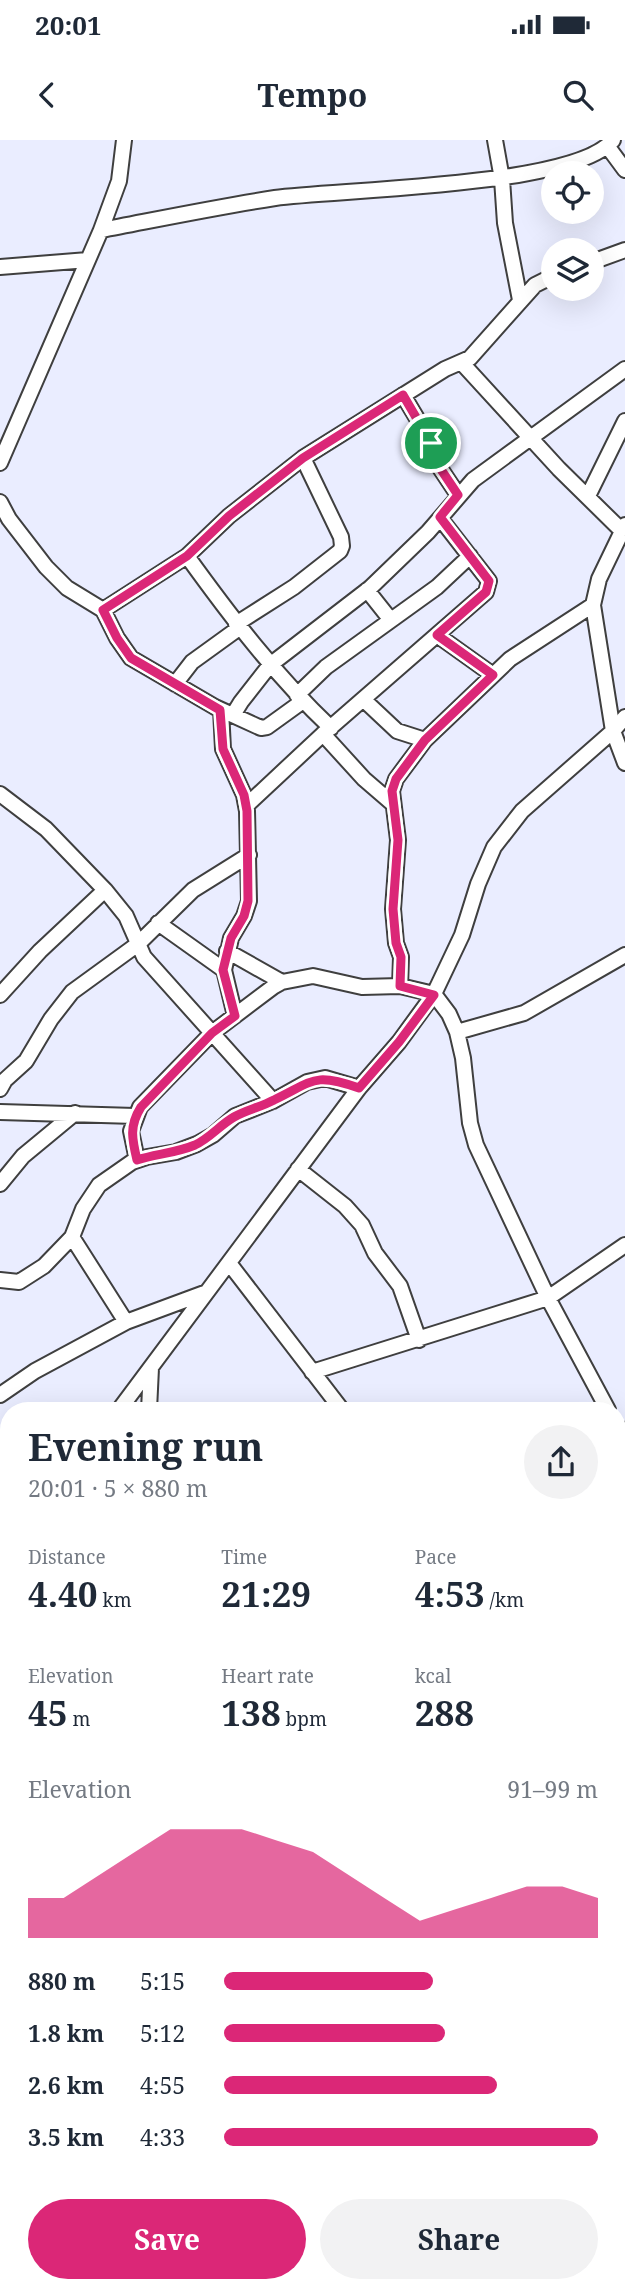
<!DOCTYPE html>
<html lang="en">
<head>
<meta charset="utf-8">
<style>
	:root { --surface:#fff; --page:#f2f2f3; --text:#1f2937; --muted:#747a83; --accent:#db2777 }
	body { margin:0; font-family:"Noto Serif",serif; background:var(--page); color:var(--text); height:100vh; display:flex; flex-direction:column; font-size:26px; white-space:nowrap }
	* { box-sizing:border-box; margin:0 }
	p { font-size:23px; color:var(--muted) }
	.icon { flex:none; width:38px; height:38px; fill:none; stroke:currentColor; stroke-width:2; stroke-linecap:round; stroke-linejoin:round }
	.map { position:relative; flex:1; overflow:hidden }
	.drawer { position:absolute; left:0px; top:1262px; width:626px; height:891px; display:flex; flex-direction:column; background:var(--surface); border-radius:28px 28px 0 0; box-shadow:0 7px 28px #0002 }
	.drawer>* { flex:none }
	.tools { position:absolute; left:541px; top:21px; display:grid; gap:14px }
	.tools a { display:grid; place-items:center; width:63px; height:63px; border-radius:50%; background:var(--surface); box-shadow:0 7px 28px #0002; font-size:35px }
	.pin { position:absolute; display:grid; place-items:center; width:60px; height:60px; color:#fff; margin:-30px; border:4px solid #fff; border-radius:50%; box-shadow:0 2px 7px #0007 }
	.round { display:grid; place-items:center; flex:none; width:74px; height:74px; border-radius:37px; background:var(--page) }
	.headline { display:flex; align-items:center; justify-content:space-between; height:119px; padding:0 28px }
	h1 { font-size:38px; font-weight:700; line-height:52px }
	.stats { display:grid; grid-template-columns:repeat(3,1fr); gap:10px; height:119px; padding:7px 28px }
	.stats div { display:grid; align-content:center }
	.stats b { font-size:35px; font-weight:700 }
	.stats small { font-size:19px; font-weight:400 }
	.stats p { font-size:19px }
	.chart { height:196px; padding:14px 28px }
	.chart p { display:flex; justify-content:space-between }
	.chart svg { width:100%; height:126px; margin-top:7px; fill:var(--accent); opacity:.7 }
	.button { display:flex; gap:14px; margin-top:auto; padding:14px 28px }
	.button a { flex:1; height:80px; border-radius:42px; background:var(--accent); color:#fff; font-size:28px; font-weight:700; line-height:80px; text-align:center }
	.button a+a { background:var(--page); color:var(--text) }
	ul { padding:0 28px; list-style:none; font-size:23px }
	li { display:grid; grid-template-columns:112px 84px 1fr; align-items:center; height:52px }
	li i { height:18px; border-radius:9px; background:var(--accent) }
	.status { display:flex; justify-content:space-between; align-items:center; height:49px; padding:0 35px; background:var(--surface); direction:ltr }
	.status svg { height:19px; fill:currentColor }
	header { display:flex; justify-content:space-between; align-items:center; height:91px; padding:0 28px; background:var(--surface); font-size:32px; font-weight:700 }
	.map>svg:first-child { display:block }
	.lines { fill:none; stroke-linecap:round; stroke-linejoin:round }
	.street-casing { stroke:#3f3f3f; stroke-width:18 }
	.street { stroke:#fff; stroke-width:14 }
	.route-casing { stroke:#fff; stroke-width:14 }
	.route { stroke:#db2777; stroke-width:9 }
</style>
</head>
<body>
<div class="status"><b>20:01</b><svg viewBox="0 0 49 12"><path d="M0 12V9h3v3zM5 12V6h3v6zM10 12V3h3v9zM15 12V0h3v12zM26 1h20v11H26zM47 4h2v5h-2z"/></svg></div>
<header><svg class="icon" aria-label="back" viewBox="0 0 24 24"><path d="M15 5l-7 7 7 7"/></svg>Tempo<svg class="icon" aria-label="search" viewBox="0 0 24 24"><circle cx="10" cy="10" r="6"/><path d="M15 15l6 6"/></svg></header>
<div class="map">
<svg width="625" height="2151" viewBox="0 0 625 2151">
	<rect width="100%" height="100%" fill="#eaedff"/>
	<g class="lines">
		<g class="street-casing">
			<path id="street" d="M495,0L502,39L505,83L520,160
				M608,7L625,30
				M101,90C159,79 217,67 275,58C342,49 575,47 613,0
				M592,122L625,110
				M0,127L88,120
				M461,222L559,329L621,390
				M403,255L431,302L440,328L458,355
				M0,323L101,90L119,41L124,0
				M588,356L625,281
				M0,362L9,379L46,427L67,448L103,470L117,498L131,518L215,567L261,588L267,587L303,561
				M625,385L599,439L593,465L613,591L625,623
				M187,416C231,477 276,536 331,588
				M367,450L390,479
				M103,470L187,416L229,376L303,318L445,229L470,218L535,145L553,136
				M236,484L294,447L340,411L342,406L341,397L303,318
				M437,495L493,535
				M175,544L192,522L239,488
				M297,555L326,527L437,447L470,416
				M364,560L397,591L425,600
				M221,570L223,609L244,655L247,671L249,761L244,776L231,798L224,830L235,876
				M233,575L241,562L270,525L370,448L428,392L473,340L625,229
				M323,594L364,639L393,664
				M0,654L46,689L105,750L126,776L144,817L273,961
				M246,666L323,594L486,452L489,441L440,378
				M158,783L224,830
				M227,811L282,842
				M400,846L401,817L396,803L393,769L398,700L392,651L396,639L425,600L510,519L593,465
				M0,855L40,811L105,750
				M457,892L524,873L625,815
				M0,949L5,940L26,921L51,879L72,852L138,804L193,750L249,715
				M0,972L135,976
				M137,1020L131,991L140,967L212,893L273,847L282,842L313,836L362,847L400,846L434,854L449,874L457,892L463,918L470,983L476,1005L548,1158L608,1270
				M298,1029L345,1066L362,1085L375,1113L400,1146L419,1200
				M0,1044L23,1016L75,973
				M72,1097L126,1182
				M229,1123L342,1270
				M0,1140L19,1142L44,1126L72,1097L83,1069L99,1045L132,1022L147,1017L176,1012L197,1004L213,995L235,976L273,961L307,942L325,938L359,948
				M312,1232L548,1158L625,1105
				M0,1255L35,1231L126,1182L207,1152
				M119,1270L359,948L399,902L434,854L462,795L478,744L494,707L522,671L613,591L625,577
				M149,1270L151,1228
				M618,1287L625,1299
				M0,1370L9,1375
				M0,1407L9,1397
				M618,1417L625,1406
				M618,1475L625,1481
				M0,1484L9,1463
				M0,1618L9,1600
				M0,1623L9,1635
				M618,1648L619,1658L625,1666
				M0,1737L9,1730
				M618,1756L625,1750
				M618,1879L625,1871
				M618,1894L625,1904
				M0,1928L9,1914
				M0,1959L9,1963
				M618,1988L625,1981
				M618,2091L625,2084
				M309,2144L319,2151
				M454,2151L461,2144"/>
		</g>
		<use href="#street" class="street"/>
	</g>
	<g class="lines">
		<g class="route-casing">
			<path id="route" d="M403,255L431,303L440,328L458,355L440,377L489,441L486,452L437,495L493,535L425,600L396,639L392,651L398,700L393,769L396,803L401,817L400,846L434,855L399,902L359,948C313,932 314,941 274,960C261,967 246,970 234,977C220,985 210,998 195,1005C176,1013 156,1014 137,1020C132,999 129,986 141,967L212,893L235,876L223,830L231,798L244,776L248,761L247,671L244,655L223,609L220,570L131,518L117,498L103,470L187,416L229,376L303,318Z"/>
		</g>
		<use href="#route" class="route"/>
	</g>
</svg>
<div class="tools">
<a><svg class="icon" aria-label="locate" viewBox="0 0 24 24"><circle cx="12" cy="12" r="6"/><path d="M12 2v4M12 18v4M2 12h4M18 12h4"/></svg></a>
<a><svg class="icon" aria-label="layers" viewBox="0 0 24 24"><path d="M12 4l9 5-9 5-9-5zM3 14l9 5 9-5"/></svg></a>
</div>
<div class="pin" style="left:431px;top:303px;background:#1e9e55"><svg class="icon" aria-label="arrive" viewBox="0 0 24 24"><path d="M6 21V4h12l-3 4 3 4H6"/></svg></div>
<section class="drawer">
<div class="headline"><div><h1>Evening run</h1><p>20:01 · 5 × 880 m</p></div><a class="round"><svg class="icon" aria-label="share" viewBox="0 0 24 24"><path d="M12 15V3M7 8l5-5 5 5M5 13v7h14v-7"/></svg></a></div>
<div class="stats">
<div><p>Distance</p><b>4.40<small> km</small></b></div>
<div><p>Time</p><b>21:29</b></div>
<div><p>Pace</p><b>4:53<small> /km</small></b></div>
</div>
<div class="stats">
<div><p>Elevation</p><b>45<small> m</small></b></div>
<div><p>Heart rate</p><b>138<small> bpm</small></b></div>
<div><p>kcal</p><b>288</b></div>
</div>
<div class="chart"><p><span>Elevation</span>91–99 m</p>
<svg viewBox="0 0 160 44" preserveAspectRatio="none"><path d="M0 44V30L10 30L20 22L30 14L40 6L50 6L60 6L70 10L80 14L90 22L100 30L110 38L120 34L130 30L140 26L150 26L160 30V44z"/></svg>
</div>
<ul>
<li><b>880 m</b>5:15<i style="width:56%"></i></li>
<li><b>1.8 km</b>5:12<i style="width:59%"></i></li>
<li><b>2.6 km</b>4:55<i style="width:73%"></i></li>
<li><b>3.5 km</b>4:33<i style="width:100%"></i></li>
</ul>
<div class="button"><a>Save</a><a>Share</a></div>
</section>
</div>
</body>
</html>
